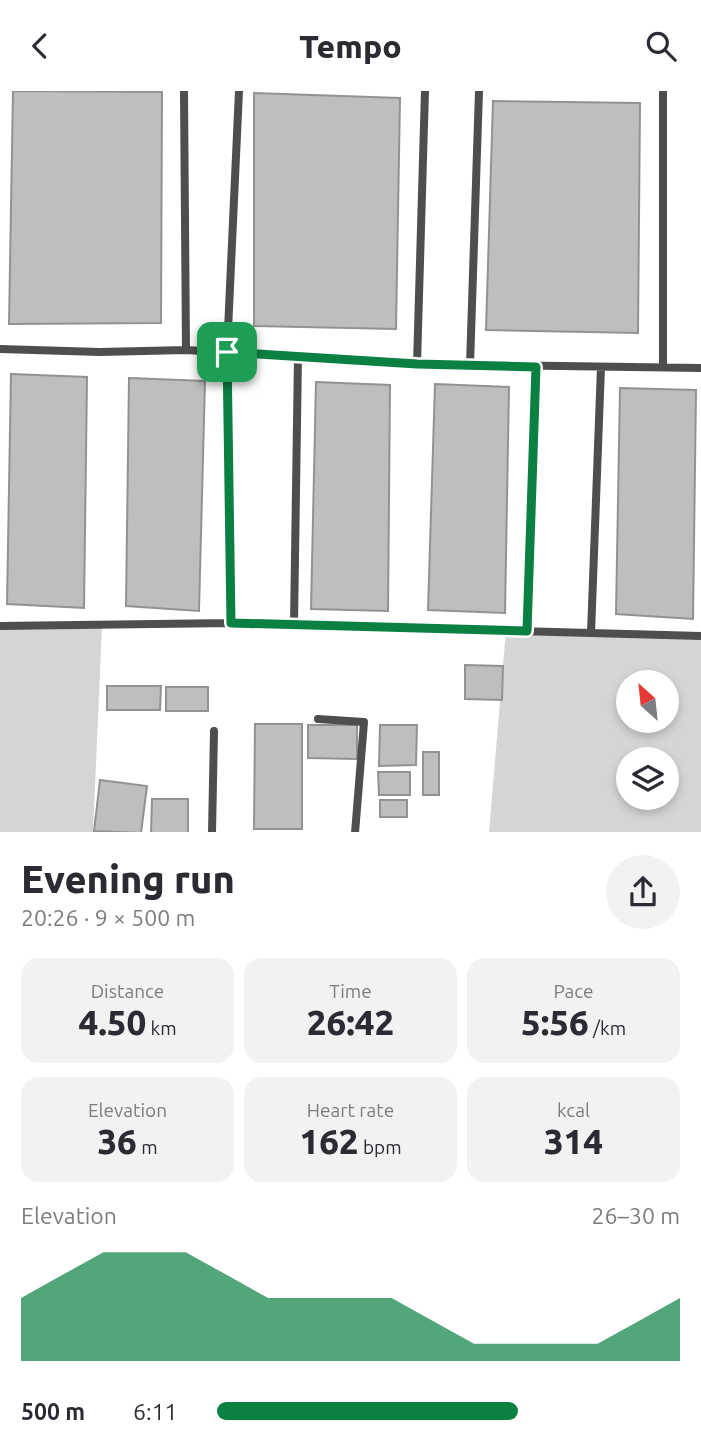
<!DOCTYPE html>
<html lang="en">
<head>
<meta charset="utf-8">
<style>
	:root { --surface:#fff; --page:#f2f2f3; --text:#2b2b33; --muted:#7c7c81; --accent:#0b8043 }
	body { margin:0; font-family:Ubuntu,sans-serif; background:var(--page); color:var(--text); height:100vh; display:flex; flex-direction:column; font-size:26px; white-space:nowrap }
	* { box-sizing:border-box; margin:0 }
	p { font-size:23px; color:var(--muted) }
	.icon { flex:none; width:38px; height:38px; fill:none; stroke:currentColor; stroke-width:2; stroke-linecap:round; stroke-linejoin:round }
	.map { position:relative; height:741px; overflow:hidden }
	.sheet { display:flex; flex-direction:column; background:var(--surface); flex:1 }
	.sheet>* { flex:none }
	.needle { width:46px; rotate:333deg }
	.tools { position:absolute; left:616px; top:579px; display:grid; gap:14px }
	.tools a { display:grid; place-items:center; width:63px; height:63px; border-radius:50%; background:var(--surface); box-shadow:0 4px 10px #0003; font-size:35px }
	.pin { position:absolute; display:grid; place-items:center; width:60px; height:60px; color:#fff; margin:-30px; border-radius:14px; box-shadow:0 4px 10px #0006 }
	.round { display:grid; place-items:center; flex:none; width:74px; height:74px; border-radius:37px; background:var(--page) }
	.headline { display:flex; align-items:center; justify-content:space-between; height:119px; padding:0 21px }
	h1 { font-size:38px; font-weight:800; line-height:52px }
	.metrics { display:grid; grid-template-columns:repeat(3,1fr); gap:10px; height:119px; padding:7px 21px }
	.metrics div { display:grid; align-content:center; border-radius:18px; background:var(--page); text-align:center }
	.metrics b { font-size:35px; font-weight:800 }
	.metrics small { font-size:19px; font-weight:400 }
	.metrics p { font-size:19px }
	.chart { height:196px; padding:14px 21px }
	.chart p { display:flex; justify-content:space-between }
	.chart svg { width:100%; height:126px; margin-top:7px; fill:var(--accent); opacity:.7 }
	ul { padding:0 21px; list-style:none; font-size:23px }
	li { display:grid; grid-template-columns:112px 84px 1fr; align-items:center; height:52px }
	li i { height:18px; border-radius:9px; background:var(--accent) }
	header { display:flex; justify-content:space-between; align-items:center; height:91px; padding:0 21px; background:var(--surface); font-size:32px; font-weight:800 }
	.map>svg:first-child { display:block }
	.green { fill:#d5d5d5; fill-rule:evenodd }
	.building { fill:#bebebe; stroke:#929292; stroke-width:2 }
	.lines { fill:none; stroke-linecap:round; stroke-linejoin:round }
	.service { stroke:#4e4e4e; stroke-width:8 }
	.route-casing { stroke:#fff; stroke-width:14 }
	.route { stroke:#0b8043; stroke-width:9 }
</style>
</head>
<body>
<header><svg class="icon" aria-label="back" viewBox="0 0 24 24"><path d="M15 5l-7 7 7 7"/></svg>Tempo<svg class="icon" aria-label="search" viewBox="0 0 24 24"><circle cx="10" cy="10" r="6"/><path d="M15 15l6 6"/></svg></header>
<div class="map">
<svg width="701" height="742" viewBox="0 0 701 742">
	<rect width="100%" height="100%" fill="#fff"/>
	<path class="green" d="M0,535H102L93,741H0Z
		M506,539L701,545V741L489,742ZM628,592H667V630H628ZM628,668H667V707H628Z"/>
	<path class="building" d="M13,0L162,1L161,232L9,233Z
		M254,2L400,7L396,238L254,235Z
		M493,10L640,12L638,242L486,239Z
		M11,283L87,286L84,517L7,513Z
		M129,287L205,290L199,520L126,515Z
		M316,291L390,294L388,520L311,518Z
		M435,293L509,296L505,522L428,519Z
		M620,297L696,299L693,528L616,523Z
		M465,574L503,575L502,609L465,608Z
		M107,595H161L160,619H107Z
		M166,596H208V620H166Z
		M255,633H302V738H254Z
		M308,634H357V668L308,667Z
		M380,634H417L416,674L379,675Z
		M423,661H439V704H423Z
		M378,681H410V704H379Z
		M100,689L147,695L141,742L94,740Z
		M152,708H188V742H151Z
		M380,709H407V726H380Z"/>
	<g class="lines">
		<path class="service" d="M184,0L186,259
			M663,0V275
			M0,258L100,261L186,259L417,273L701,277
			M417,273L425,0
			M470,274L479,0
			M231,532L227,261L239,0
			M294,533L298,265
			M0,535L231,532L701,545
			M527,540L536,276
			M591,542L601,276
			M318,628L364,631L355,742
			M212,742L214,640"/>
	</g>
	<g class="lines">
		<g class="route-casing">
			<path id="route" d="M227,261L417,273L536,276L527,540L231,532Z"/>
		</g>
		<use href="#route" class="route"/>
	</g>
</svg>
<div class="tools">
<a><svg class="needle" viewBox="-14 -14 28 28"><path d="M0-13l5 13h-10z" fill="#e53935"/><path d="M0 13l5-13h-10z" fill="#7c7c81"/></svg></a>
<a><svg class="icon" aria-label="layers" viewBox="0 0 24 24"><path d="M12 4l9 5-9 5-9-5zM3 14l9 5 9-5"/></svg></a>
</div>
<div class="pin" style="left:227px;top:261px;background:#1e9e55"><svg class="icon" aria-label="arrive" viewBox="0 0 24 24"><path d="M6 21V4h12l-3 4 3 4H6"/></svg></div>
</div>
<section class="sheet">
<div class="headline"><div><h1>Evening run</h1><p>20:26 · 9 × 500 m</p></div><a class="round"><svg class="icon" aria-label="share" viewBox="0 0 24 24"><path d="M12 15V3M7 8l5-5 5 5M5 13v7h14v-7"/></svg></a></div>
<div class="metrics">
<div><p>Distance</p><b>4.50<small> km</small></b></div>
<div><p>Time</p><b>26:42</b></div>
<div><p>Pace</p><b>5:56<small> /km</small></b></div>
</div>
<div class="metrics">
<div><p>Elevation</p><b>36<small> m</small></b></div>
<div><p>Heart rate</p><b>162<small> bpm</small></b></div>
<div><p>kcal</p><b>314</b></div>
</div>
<div class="chart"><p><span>Elevation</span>26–30 m</p>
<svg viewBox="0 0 160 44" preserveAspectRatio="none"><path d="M0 44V22L10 14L20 6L30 6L40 6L50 14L60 22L70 22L80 22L90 22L100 30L110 38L120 38L130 38L140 38L150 30L160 22V44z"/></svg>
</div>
<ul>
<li><b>500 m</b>6:11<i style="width:65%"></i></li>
</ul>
</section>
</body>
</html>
